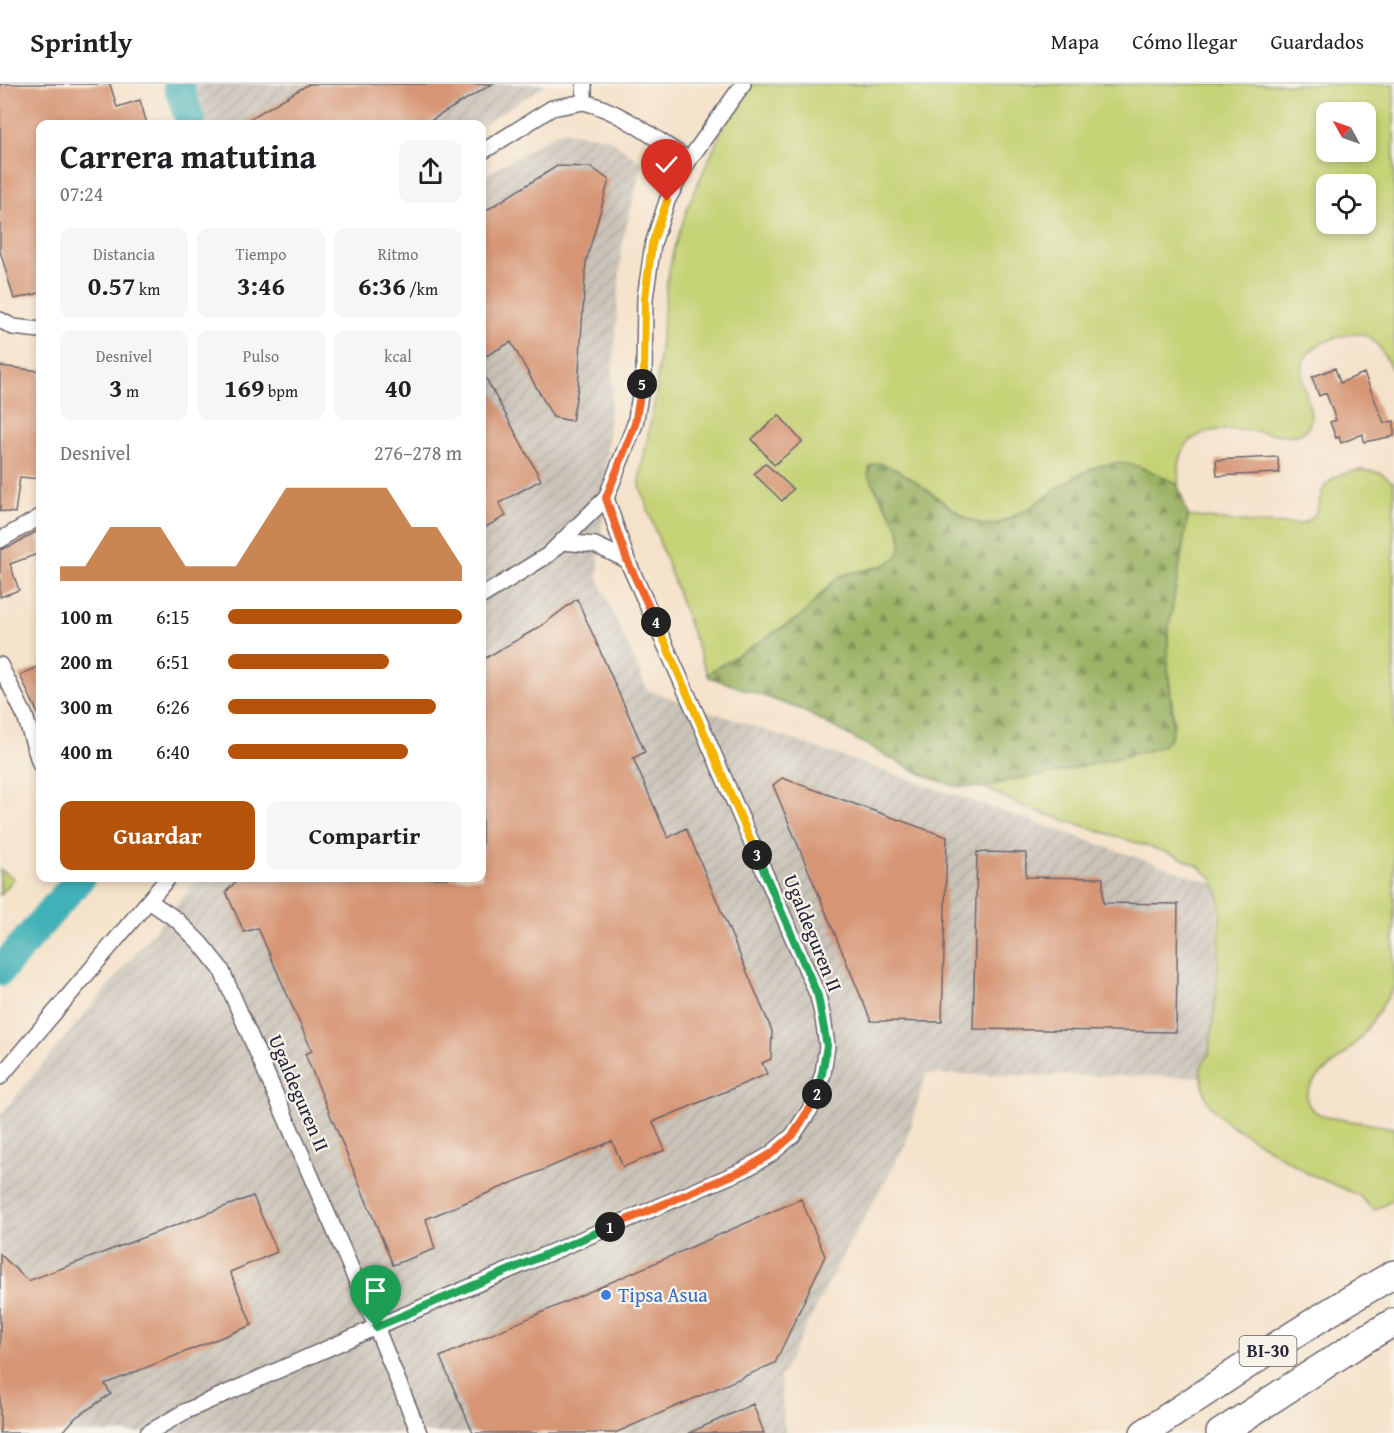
<!DOCTYPE html>
<html lang="es">
<head>
<meta charset="utf-8">
<style>
	:root { --surface:#fff; --page:#f6f6f6; --text:#202124; --muted:#757577; --line:#e0e0e0; --accent:#b45309 }
	body { margin:0; font-family:"Gentium Book Plus",serif; background:var(--page); color:var(--text); height:100vh; display:flex; flex-direction:column; font-size:22px; white-space:nowrap }
	* { box-sizing:border-box; margin:0 }
	p { font-size:20px; color:var(--muted) }
	.icon { flex:none; width:33px; height:33px; fill:none; stroke:currentColor; stroke-width:2; stroke-linecap:round; stroke-linejoin:round }
	.map { position:relative; flex:1; overflow:hidden }
	.details { position:absolute; left:36px; top:36px; width:450px; height:762px; display:flex; flex-direction:column; background:var(--surface); border-radius:12px; box-shadow:0 3px 9px #0003 }
	.details>* { flex:none }
	.needle { width:39px; rotate:310deg }
	.controls { position:absolute; left:1316px; top:18px; display:grid; gap:12px }
	.controls a { display:grid; place-items:center; width:60px; height:60px; border-radius:12px; background:var(--surface); box-shadow:0 3px 9px #0003; font-size:30px }
	.pin { position:absolute; display:grid; place-items:center; width:51px; height:51px; color:#fff; margin:-62px -26px; border-radius:50% 50% 50% 0; rotate:-45deg; box-shadow:0 0 6px #0007 }
	.pin .icon { rotate:45deg }
	.km { position:absolute; width:30px; height:30px; margin:-15px; border-radius:50%; background:#222; color:#fff; font-size:16px; line-height:30px; text-align:center }
	.round { display:grid; place-items:center; flex:none; width:63px; height:63px; border-radius:12px; background:var(--page) }
	.headline { display:flex; align-items:center; justify-content:space-between; height:102px; padding:0 24px }
	h1 { font-size:33px; font-weight:800; line-height:45px }
	.stats { display:grid; grid-template-columns:repeat(3,1fr); gap:9px; height:102px; padding:6px 24px }
	.stats div { display:grid; align-content:center; border-radius:12px; background:var(--page); text-align:center }
	.stats b { font-size:26px; font-weight:800 }
	.stats small { font-size:16px; font-weight:400 }
	.stats p { font-size:16px }
	.chart { height:168px; padding:12px 24px }
	.chart p { display:flex; justify-content:space-between }
	.chart svg { width:100%; height:108px; margin-top:6px; fill:var(--accent); opacity:.7 }
	.cta { display:flex; gap:12px; margin-top:auto; padding:12px 24px }
	.cta a { flex:1; height:69px; border-radius:12px; background:var(--accent); color:#fff; font-size:24px; font-weight:800; line-height:69px; text-align:center }
	.cta a+a { background:var(--page); color:var(--text) }
	ul { padding:0 24px; list-style:none; font-size:20px }
	li { display:grid; grid-template-columns:96px 72px 1fr; align-items:center; height:45px }
	li i { height:15px; border-radius:8px; background:var(--accent) }
	header { display:flex; align-items:center; gap:36px; box-sizing:border-box; height:84px; padding:0 30px; background:var(--surface); border-bottom:2px solid var(--line) }
	header strong { font-size:28px }
	nav { display:flex; gap:33px; margin-inline-start:auto; font-size:21px }
	.map>svg:first-child { display:block }
	.industrial { fill:url(#industrial-furrows) }
	.green { fill:#c5d274; stroke:#747a58; stroke-width:1.5; fill-rule:evenodd }
	.forest { fill:url(#forest-firs); stroke:#5f6b50; stroke-width:1.5 }
	.park { fill:url(#park-tufts); stroke:#747a58; stroke-width:1.5 }
	.lines { fill:none; stroke-linecap:round; stroke-linejoin:round }
	.stream { stroke:#40b1b7; stroke-width:5 }
	.river { stroke:#40b1b7; stroke-width:30 }
	.building { fill:#d69574 }
	.minor-casing { stroke:#6c656d; stroke-width:18 }
	.motorway-casing { stroke:#6c656d; stroke-width:30 }
	.minor { stroke:#fff; stroke-width:15 }
	.motorway { stroke:#fff; stroke-width:27 }
	.split-1-casing { stroke:#fff; stroke-width:12 }
	.split-2-casing { stroke:#fff; stroke-width:12 }
	.split-3-casing { stroke:#fff; stroke-width:12 }
	.split-4-casing { stroke:#fff; stroke-width:12 }
	.split-5-casing { stroke:#fff; stroke-width:12 }
	.split-6-casing { stroke:#fff; stroke-width:12 }
	.split-1 { stroke:#22a559; stroke-width:8 }
	.split-2 { stroke:#f0652b; stroke-width:8 }
	.split-3 { stroke:#22a559; stroke-width:8 }
	.split-4 { stroke:#f5b400; stroke-width:8 }
	.split-5 { stroke:#f0652b; stroke-width:8 }
	.split-6 { stroke:#f5b400; stroke-width:8 }
	.shop-dot { fill:#3f7fe0; stroke:#f7f3e8; stroke-width:2 }
	.labels { text-anchor:middle; stroke-width:4.5; stroke-linejoin:round; paint-order:stroke }
	.shield { fill:#f7f3e8; stroke:#62616f; stroke-width:1.5 }
	.shield-label { font-size:18px; font-weight:bold; fill:#22223b }
	.street-label { font-size:20px; fill:#22223b; stroke:#f7f3e8 }
	.shop-label { font-size:20px; fill:#366cbe; stroke:#f7f3e8; text-anchor:start }
</style>
</head>
<body>
<header>
<strong>Sprintly</strong>
<nav><a>Mapa</a><a>Cómo llegar</a><a>Guardados</a></nav>
</header>
<div class="map">
<svg width="1394" height="1349" viewBox="0 0 1394 1349">
	<defs>
		<pattern id="industrial-furrows" width="10" height="10" patternUnits="userSpaceOnUse" patternTransform="scale(1.5)"><rect width="10" height="10" fill="#c9c3b8"/><path d="M-1 1l2-2M0 10L10 0M9 11l2-2" fill="none" stroke="#aca79f"/></pattern>
		<pattern id="forest-firs" width="22" height="20" patternUnits="userSpaceOnUse" patternTransform="scale(1.5)"><rect width="22" height="20" fill="#9cb466"/><path d="M5 1l3.5 6h-7zM16 11l3.5 6h-7z" fill="#7f9255"/></pattern>
		<pattern id="park-tufts" width="24" height="20" patternUnits="userSpaceOnUse" patternTransform="scale(1.5)"><rect width="24" height="20" fill="#c5d274"/><path d="M3 7l-1-3M5 7V3M7 7l1-3M15 17l-1-3M17 17v-4M19 17l1-3" fill="none" stroke="#a9b465"/></pattern>
	</defs>
	<rect width="100%" height="100%" fill="#f7f3e8"/>
	<filter id="ink" filterUnits="userSpaceOnUse"><feTurbulence type="fractalNoise" baseFrequency=".0167" numOctaves="2"/><feDisplacementMap in="SourceGraphic" scale="12" xChannelSelector="R" yChannelSelector="G"/><feConvolveMatrix kernelMatrix="1 2 1 2 8 2 1 2 1" color-interpolation-filters="sRGB"/></filter>
	<filter id="wash" filterUnits="userSpaceOnUse"><feTurbulence type="fractalNoise" baseFrequency=".008" numOctaves="4" result="noise"/><feDisplacementMap in="SourceGraphic" scale="24" xChannelSelector="R" yChannelSelector="G"/><feGaussianBlur stdDeviation="1.35" result="paint"/><feColorMatrix in="noise" values="0 0 0 0 0 0 0 0 0 0 0 0 0 0 0 0 0 1.4 0 .05"/><feComposite in="paint" operator="in"/></filter>
	<g filter="url(#wash)">
		<rect width="100%" height="100%" fill="#f5e2ca"/>
		<path class="industrial" d="M191,0H547L482,41L206,40Z
			M560,47L609,54L642,79L622,159L598,494L647,606L1218,801L1214,993L926,990L905,1062L844,1169L780,1294L785,1349H0V1031L199,794H482V93Z"/>
		<path class="green" d="M751,0H1394V290C1387,277 1379,256 1364,251C1354,248 1341,252 1332,255C1266,277 1335,332 1301,349C1292,354 1279,350 1269,349C1244,346 1199,338 1184,365C1178,376 1179,389 1178,401L1137,382L1077,391L1041,418L999,439L985,441L968,435L901,388L873,381L870,383C871,390 872,399 875,405C883,421 896,432 900,449C909,484 873,483 851,489C844,491 836,496 831,500C820,508 813,522 803,531L707,590L648,426L640,402V392L655,316L667,197L674,164L690,117L724,42ZM1326,28H1365V68H1326ZM1326,100H1365V140H1326Z
			M1362,386L1381,389L1394,399V903C1379,927 1365,951 1345,970C1334,980 1310,996 1307,1010C1305,1023 1316,1029 1326,1033L1394,1044V1116L1374,1126L1358,1111L1307,1089L1228,1039L1211,1023L1206,1014L1201,991V983L1209,970L1217,903L1220,826L1219,811L1212,794L1198,782L1175,771L1027,724L985,704C1007,694 1033,694 1057,688C1096,679 1134,665 1172,651L1174,638L1168,583V549L1188,432L1251,439L1302,440C1326,431 1314,410 1330,397C1339,389 1351,388 1362,386Z"/>
		<path class="forest" d="M877,379C915,385 959,442 988,441C1001,441 1015,433 1026,426C1061,406 1092,369 1137,382C1151,386 1165,394 1178,401L1188,432L1168,549V583L1173,645L1170,654L1162,662L1147,667L1055,689L1009,696L985,704L955,702L934,695L911,685L800,625L709,593L707,590L803,531L838,493L849,489L880,484L896,474L901,464V450L892,431L868,391L870,383Z"/>
		<path class="park" d="M0,785L14,795L0,811Z"/>
		<g class="lines">
			<path class="stream" d="M184,21L190,0"/>
			<path class="river" d="M178,0L191,40
				M0,887L80,794"/>
		</g>
		<g id="blocks">
			<path class="building" d="M0,0H110L117,23L140,16L147,40H40V209L14,215L0,167Z
				M309,0H492L425,40H241Z
				M557,82L591,83L609,96L586,178L578,303L572,337L553,333L511,258L482,274V129Z
				M0,282L40,287V395L20,393L15,429L0,427Z
				M1335,284L1340,299L1364,289L1384,339L1394,337V352L1364,358L1363,350L1341,359L1339,353L1336,354L1330,338L1336,336L1326,309L1319,312L1312,293Z
				M482,287L541,396L499,419L506,432L482,445Z
				M779,331L802,358L774,381L752,355Z
				M1278,373L1279,389L1217,392L1216,376Z
				M765,379L793,405L782,417L754,390Z
				M37,447L40,469L10,480L19,506L0,513V466L13,461Z
				M577,515L645,668L633,674L668,754L686,744L772,947L771,975L762,979L767,990L653,1038L665,1066L623,1083L612,1057L426,1135L435,1165L393,1181L305,970L312,967L258,844L244,848L226,808L239,794H482V576L541,542Z
				M40,582V634L20,591Z
				M782,694L947,753L942,938L871,937L773,701Z
				M977,768L1026,769V793L1103,794V819L1178,820L1176,948L973,945Z
				M253,1112L277,1168L230,1188L252,1241L105,1300L111,1310L76,1333L62,1349H0V1170L28,1197Z
				M801,1115L825,1172L775,1279L615,1349H473L440,1273Z
				M753,1320L764,1349H689Z"/>
		</g>
	</g>
	<g filter="url(#ink)">
		<use href="#blocks" fill-opacity="0" stroke="#6c656d" stroke-width="1.5"/>
		<g class="lines">
			<g class="minor-casing">
				<path id="minor" d="M584,0V18C623,28 655,55 689,76
					M482,68L552,24L584,18
					M0,236L13,243L40,246
					M0,456L40,433
					M562,458L595,461L627,476
					M482,512L548,471L606,414L635,340L644,289L645,214L653,160L667,117L689,76L743,0
					M0,581L25,632L40,680
					M149,817L177,836L200,859L221,885L370,1228L419,1349
					M0,993L168,794
					M148,1349L186,1327L376,1243L744,1086L771,1070L793,1051L811,1024L823,990L827,962L823,934L818,912L701,641L627,476L606,414"/>
			</g>
			<g class="motorway-casing">
				<path id="motorway" d="M1144,1349C1227,1294 1308,1239 1394,1190
					M1220,1349L1362,1257L1394,1238"/>
			</g>
			<use href="#minor" class="minor"/>
			<use href="#motorway" class="motorway"/>
		</g>
	</g>
	<g class="lines" filter="url(#ink)">
		<g class="split-1-casing">
			<path id="split-1" d="M376,1243L610,1143"/>
		</g>
		<g class="split-2-casing">
			<path id="split-2" d="M610,1143L744,1086L771,1070L793,1051L810,1024L817,1010"/>
		</g>
		<g class="split-3-casing">
			<path id="split-3" d="M757,771L818,912L827,962L822,990L817,1010"/>
		</g>
		<g class="split-4-casing">
			<path id="split-4" d="M656,538L757,771"/>
		</g>
		<g class="split-5-casing">
			<path id="split-5" d="M642,300L635,340L606,414L627,476L656,538"/>
		</g>
		<g class="split-6-casing">
			<path id="split-6" d="M642,300L644,289L645,214L652,160L667,117"/>
		</g>
		<use href="#split-1" class="split-1"/>
		<use href="#split-2" class="split-2"/>
		<use href="#split-3" class="split-3"/>
		<use href="#split-4" class="split-4"/>
		<use href="#split-5" class="split-5"/>
		<use href="#split-6" class="split-6"/>
	</g>
	<circle class="shop-dot" cx="606" cy="1211" r="6"/>
	<g class="labels">
		<rect class="shield" x="1239.5" y="1252" width="57" height="30" rx="4.5"/>
		<g class="shield-label">
			<text x="1268" y="1273">BI-30</text>
		</g>
		<g class="street-label">
			<text transform="translate(813 849) rotate(68)" y="7">Ugaldeguren II</text>
			<text transform="translate(299 1009) rotate(67)" y="7">Ugaldeguren II</text>
		</g>
		<g class="shop-label">
			<text x="618" y="1218">Tipsa Asua</text>
		</g>
	</g>
</svg>
<div class="controls">
<a><svg class="needle" viewBox="-14 -14 28 28"><path d="M0-13l5 13h-10z" fill="#e53935"/><path d="M0 13l5-13h-10z" fill="#757577"/></svg></a>
<a><svg class="icon" aria-label="locate" viewBox="0 0 24 24"><circle cx="12" cy="12" r="6"/><path d="M12 2v4M12 18v4M2 12h4M18 12h4"/></svg></a>
</div>
<div class="pin" style="left:376px;top:1243px;background:#1e9e55"><svg class="icon" aria-label="arrive" viewBox="0 0 24 24"><path d="M6 21V4h12l-3 4 3 4H6"/></svg></div>
<div class="pin" style="left:667px;top:117px;background:#d93025"><svg class="icon" aria-label="check" viewBox="0 0 24 24"><path d="M5 12l5 5 9-10"/></svg></div>
<b class="km" style="left:610px;top:1143px">1</b>
<b class="km" style="left:817px;top:1010px">2</b>
<b class="km" style="left:757px;top:771px">3</b>
<b class="km" style="left:656px;top:538px">4</b>
<b class="km" style="left:642px;top:300px">5</b>
<section class="details">
<div class="headline"><div><h1>Carrera matutina</h1><p>07:24</p></div><a class="round"><svg class="icon" aria-label="share" viewBox="0 0 24 24"><path d="M12 15V3M7 8l5-5 5 5M5 13v7h14v-7"/></svg></a></div>
<div class="stats">
<div><p>Distancia</p><b>0.57<small> km</small></b></div>
<div><p>Tiempo</p><b>3:46</b></div>
<div><p>Ritmo</p><b>6:36<small> /km</small></b></div>
</div>
<div class="stats">
<div><p>Desnivel</p><b>3<small> m</small></b></div>
<div><p>Pulso</p><b>169<small> bpm</small></b></div>
<div><p>kcal</p><b>40</b></div>
</div>
<div class="chart"><p><span>Desnivel</span>276–278 m</p>
<svg viewBox="0 0 160 44" preserveAspectRatio="none"><path d="M0 44V38L10 38L20 22L30 22L40 22L50 38L60 38L70 38L80 22L90 6L100 6L110 6L120 6L130 6L140 22L150 22L160 38V44z"/></svg>
</div>
<ul>
<li><b>100 m</b>6:15<i style="width:100%"></i></li>
<li><b>200 m</b>6:51<i style="width:69%"></i></li>
<li><b>300 m</b>6:26<i style="width:89%"></i></li>
<li><b>400 m</b>6:40<i style="width:77%"></i></li>
</ul>
<div class="cta"><a>Guardar</a><a>Compartir</a></div>
</section>
</div>
</body>
</html>
